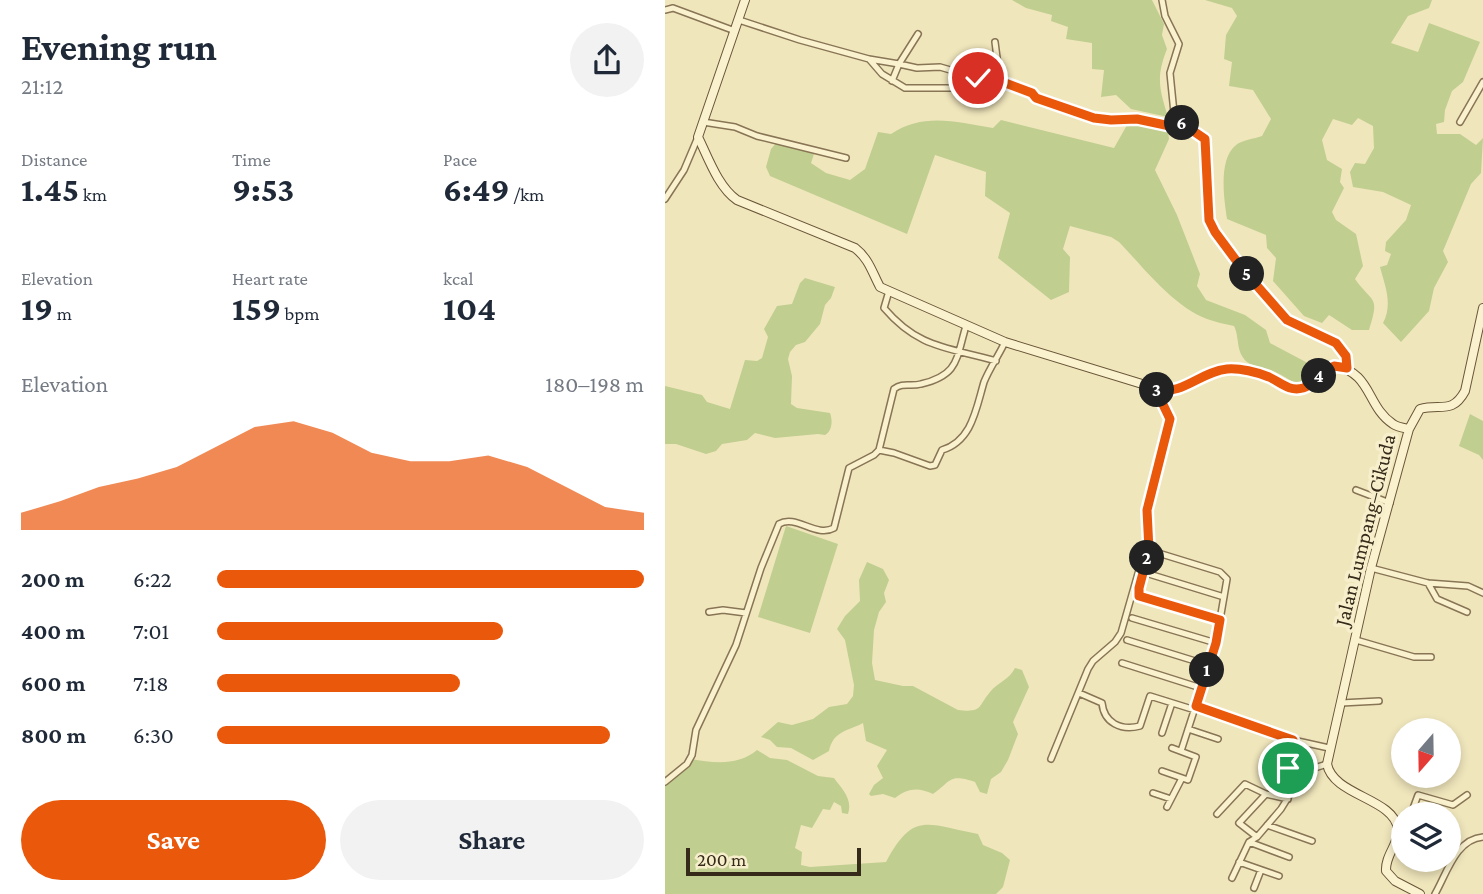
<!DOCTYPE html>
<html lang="en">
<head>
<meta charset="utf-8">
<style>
	:root { --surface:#fff; --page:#f2f2f3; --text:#1f2937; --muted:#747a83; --accent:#ea580c }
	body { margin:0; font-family:"Crimson Pro",serif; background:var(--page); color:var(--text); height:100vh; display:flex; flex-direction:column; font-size:26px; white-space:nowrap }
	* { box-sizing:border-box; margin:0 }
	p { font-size:23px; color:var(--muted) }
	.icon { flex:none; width:38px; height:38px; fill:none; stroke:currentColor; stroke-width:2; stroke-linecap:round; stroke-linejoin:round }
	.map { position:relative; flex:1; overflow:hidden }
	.details { display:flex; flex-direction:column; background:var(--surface); width:665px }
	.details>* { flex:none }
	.needle { width:46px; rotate:200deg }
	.buttons { position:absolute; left:726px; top:718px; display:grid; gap:14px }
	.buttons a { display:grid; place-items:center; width:70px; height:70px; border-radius:50%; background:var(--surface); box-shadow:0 4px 10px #0003; font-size:35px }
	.scale { position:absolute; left:21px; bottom:18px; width:175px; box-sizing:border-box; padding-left:7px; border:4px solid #362b1a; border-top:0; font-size:19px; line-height:24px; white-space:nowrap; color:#362b1a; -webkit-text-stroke:5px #f7efcc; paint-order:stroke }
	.pin { position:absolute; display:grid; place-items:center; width:60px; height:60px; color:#fff; margin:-30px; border:4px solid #fff; border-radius:50%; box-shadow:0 2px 7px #0007 }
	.km { position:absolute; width:35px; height:35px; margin:-18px; border-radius:50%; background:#222; color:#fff; font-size:19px; line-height:35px; text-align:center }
	.round { display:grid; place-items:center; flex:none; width:74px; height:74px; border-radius:37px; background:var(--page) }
	.headline { display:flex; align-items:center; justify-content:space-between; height:119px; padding:0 21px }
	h1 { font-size:38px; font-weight:700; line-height:52px }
	.stats { display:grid; grid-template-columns:repeat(3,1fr); gap:10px; height:119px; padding:7px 21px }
	.stats div { display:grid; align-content:center }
	.stats b { font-size:35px; font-weight:700 }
	.stats small { font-size:19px; font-weight:400 }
	.stats p { font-size:19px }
	.chart { height:196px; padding:14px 21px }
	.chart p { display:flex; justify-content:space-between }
	.chart svg { width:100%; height:126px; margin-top:7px; fill:var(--accent); opacity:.7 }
	.action { display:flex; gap:14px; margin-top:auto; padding:14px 21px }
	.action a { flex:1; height:80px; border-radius:42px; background:var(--accent); color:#fff; font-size:28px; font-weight:700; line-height:80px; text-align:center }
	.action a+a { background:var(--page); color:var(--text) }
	ul { padding:0 21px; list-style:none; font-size:23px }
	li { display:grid; grid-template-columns:112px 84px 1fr; align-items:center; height:52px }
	li i { height:18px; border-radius:9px; background:var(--accent) }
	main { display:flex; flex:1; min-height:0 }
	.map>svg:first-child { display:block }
	.green { fill:#c0ce90 }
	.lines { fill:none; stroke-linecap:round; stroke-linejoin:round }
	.street-casing { stroke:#887555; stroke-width:8 }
	.secondary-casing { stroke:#695638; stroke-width:10 }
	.street { stroke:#faf2cf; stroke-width:5 }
	.secondary { stroke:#faf2cf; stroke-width:8 }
	.route-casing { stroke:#fff; stroke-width:14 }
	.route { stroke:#ea580c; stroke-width:9 }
	.labels { text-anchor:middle; stroke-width:7; stroke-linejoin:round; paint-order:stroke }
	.street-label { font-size:21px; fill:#362b1a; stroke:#f7efcc }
</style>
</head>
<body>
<main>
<section class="details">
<div class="headline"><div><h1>Evening run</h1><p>21:12</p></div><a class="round"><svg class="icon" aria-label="share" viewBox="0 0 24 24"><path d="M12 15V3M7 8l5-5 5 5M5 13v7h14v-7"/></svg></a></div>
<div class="stats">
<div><p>Distance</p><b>1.45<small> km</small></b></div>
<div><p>Time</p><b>9:53</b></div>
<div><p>Pace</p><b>6:49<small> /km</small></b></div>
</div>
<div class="stats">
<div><p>Elevation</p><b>19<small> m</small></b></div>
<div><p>Heart rate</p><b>159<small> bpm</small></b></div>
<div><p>kcal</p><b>104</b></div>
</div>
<div class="chart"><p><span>Elevation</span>180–198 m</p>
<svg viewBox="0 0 160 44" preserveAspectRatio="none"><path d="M0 44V38L10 34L20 29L30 26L40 22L50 15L60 8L70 6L80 10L90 17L100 20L110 20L120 18L130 22L140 29L150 36L160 38V44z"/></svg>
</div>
<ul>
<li><b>200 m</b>6:22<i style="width:100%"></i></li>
<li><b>400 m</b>7:01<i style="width:67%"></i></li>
<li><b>600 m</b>7:18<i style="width:57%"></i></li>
<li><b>800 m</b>6:30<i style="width:92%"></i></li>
</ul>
<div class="action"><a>Save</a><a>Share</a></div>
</section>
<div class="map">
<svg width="818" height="894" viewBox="0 0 818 894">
	<rect width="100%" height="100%" fill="#f0e6bc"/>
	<path class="green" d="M347,0H487L499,24L497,35L502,49C491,77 494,88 503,117L466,109L451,95L436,97L439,70L427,69V43L401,39L403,27L386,21L387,15L361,8Z
		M540,0H767L764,8L743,16L726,43L753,52L764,23L815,42L798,82L787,91L780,110L779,122L771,124L772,134H795L811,145L818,138L816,173L806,184L778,251L783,262L769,288L764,311L736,342L718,323C728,304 720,286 715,267L722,265L726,254L720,251L721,242L741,220L746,205L718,192L688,187L685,172L690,163L700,164L709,148L708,126L693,118L687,125L668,119L657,140L662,160L677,169L675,182L679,188L667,212L671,220L691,234L698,266L690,279C708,304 715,295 704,330H687L664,315L657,323L639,316L608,281L611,258L602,248L601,235L562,219C559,199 553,159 571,145C577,140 589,139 597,136L606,119L588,90L564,86L567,62L559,59L561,35L572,16L567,8Z
		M466,118L502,124L504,139L490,170L512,215L535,274L532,286L541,300L580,315L601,330L605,343L654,369C631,393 633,382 608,371C600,367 588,367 582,362C570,351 575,338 569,326C560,324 550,322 542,319C509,307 478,267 454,242L446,237L405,226L398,249L405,257L404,292L386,300L333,258L345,213L320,196L321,172L270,155L242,234L105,176L101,167L106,149L113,141L149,154L146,163L161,173L185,180L200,169L213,132L226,134C259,112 291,122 328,128L336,120L449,148Z
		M140,278L170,287L166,298L160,305L155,324L140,342L131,345L125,352L123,359L127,376L126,404L132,408L165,413C168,421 167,431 160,435L153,434L110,438L90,433L82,440L57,444L51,451L41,454L11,444H0V386L37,395L42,402L65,409L80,360L92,361L97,358L103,337L99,329L112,306L127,304L135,283Z
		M805,414L818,421V460L814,455L794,446Z
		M121,526L173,544L145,633L93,617Z
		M202,562L218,569L224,580L219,593L221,602L214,612L209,630L207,663L210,680L238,686H248L293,710C318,713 313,706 325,692C333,682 344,680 350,668L357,670L364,687L348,722L353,734L343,760L336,772L326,779L322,794L315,792L310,782C283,773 286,782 268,794C253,787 243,788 230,798L218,794L206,796L204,794L209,785L218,778L212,766L222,750L201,741L198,723C183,731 168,731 164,751L148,760L126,748L112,747L105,740L96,737L113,722L127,725L148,719L164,707L182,704L188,696L189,685L180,640L172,629L180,616L195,601L194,580Z
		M92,750L105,758L122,760L153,776L169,778C177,789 188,799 183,814L177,813L176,806L169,802L165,810L158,809L147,828L136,825L130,848L137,852L136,865L145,867L221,862C249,810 262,825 313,834L318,845L337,853L345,860L338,887L331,894H0V779L26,759C49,763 73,766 92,750Z"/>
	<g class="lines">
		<g class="street-casing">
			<path id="street" d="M497,0L500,16L514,44L505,73L509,113L521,127L531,132L540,139L544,220C558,249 582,275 604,299C609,306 615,315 622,320C646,338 676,329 682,368
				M0,10L8,8L70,31
				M74,20L135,40L204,59L217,74L240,88H319L335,81L330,42
				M204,59L234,64L253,34
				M227,81L234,64L252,68L275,67L313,78L319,88
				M335,81L367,93L374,99L429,118L446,120L472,119L505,126L515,122
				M38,122L70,127L92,136L181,158
				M795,122L818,82
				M0,199L19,170L33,137
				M224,291L219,308C254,349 283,347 331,361
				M214,450L229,453L265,466L270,465L277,450C307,441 311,409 319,382C324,369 334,355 340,342
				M691,490L725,503
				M483,545L484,550L474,588L475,596L555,620
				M490,552L555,572L562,579L551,643L516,751
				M706,568L763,583L803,586L818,593
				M484,574L559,597
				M763,583L772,599L802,612
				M44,612L58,610L81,613
				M467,618L551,643
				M462,640L543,665
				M691,640L749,657H766
				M457,663L536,688
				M414,693L437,703C439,723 456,731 475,726L485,696L530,710
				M676,703L714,701
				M531,706L628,740L664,748
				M523,729L553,739
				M497,733L507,703
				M628,740L615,764L634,773
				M386,759L423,669L428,661L450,642L456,633L482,542V510L505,419L491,390
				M497,771L523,780L531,757L507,748
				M0,782L22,764L27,755L31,730L71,645L96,568L114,524C131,514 151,538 169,528L184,468L209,455L214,450L229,389C238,382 245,387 256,384C294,375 291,359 301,326
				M488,793L506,799
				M502,807L517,778
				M552,814L580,784L601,794L623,799
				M746,814L753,795L788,805L802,795
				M602,825L647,841
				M592,837L574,823L601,794
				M584,842L624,857
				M574,862L614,876
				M567,878L584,842L592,837L616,809L629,788L634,773L662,764
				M589,888L596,870
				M770,894C782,873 791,839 818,837"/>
		</g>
		<g class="secondary-casing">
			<path id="secondary" d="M80,0L33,137C43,157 53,187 72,200L190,248C204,259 207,272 215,287L340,342L500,391C522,389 538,372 560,369C574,367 590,372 603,377C615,382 624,392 638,388C649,384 658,371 669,366C707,372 701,406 728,424C732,427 739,428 744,429L706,568L662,764C668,796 729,798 733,829C734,844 720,855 721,871L730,881L755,894
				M744,429L755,409C775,403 787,415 800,391L818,308"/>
		</g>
		<use href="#street" class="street"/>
		<use href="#secondary" class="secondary"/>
	</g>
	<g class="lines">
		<g class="route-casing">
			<path id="route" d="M313,78L319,88L335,81L367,93L371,98L429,118L446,120L472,119L505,126L515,122L540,139L544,220L550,232L579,271L622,320L671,343L681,356L682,368L669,366C658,371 650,384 638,388C624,392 615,382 604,377C592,372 575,368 562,369C535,372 519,395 491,390L505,419L482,510L484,550L474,588V596L555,620L551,643L531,706L628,740L615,764L623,768"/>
		</g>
		<use href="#route" class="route"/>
	</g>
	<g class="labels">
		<g class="street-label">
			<text transform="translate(700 530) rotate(-76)" y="7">Jalan Lumpang–Cikuda</text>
		</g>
	</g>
</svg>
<div class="buttons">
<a><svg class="needle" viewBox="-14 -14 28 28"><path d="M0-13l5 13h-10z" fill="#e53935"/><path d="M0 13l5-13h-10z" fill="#747a83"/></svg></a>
<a><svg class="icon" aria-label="layers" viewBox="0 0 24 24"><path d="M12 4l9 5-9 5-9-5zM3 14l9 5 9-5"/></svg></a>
</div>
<div class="scale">200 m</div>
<div class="pin" style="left:623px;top:768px;background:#1e9e55"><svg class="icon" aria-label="arrive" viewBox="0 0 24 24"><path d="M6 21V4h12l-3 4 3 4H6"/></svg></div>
<div class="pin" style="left:313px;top:78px;background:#d93025"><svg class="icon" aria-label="check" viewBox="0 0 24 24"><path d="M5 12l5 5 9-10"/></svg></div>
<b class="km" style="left:542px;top:670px">1</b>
<b class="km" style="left:482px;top:558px">2</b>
<b class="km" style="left:492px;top:390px">3</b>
<b class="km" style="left:654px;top:376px">4</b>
<b class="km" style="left:582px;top:274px">5</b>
<b class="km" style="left:517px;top:123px">6</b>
</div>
</main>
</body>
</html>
